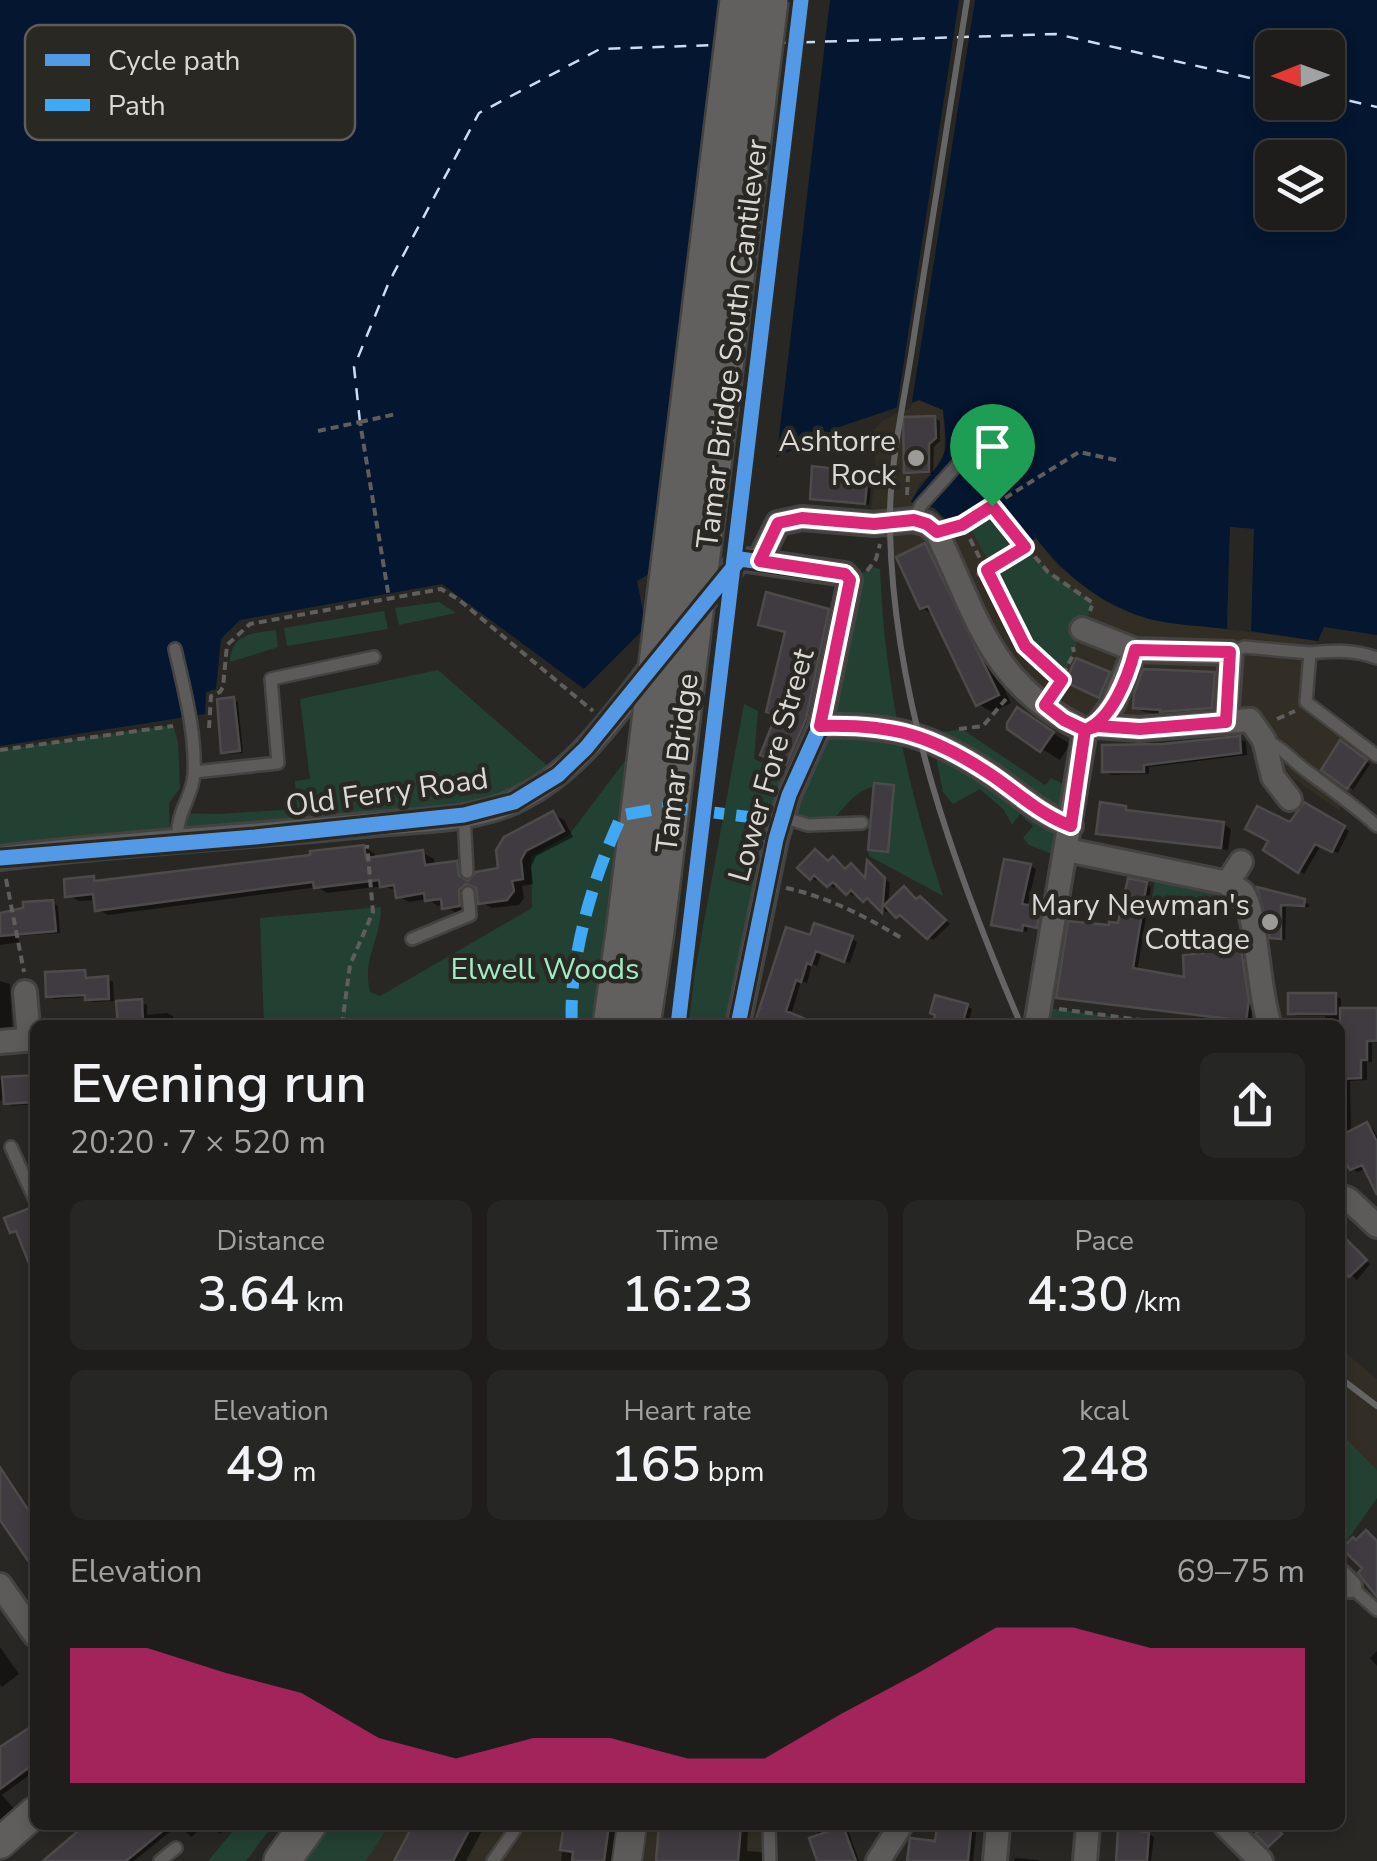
<!DOCTYPE html>
<html lang="en">
<head>
<meta charset="utf-8">
<style>
	:root { --surface:#1e1d1b; --page:#262624; --text:#f1f3f6; --muted:#a1a2a3; --line:#3c3b3a; --accent:#db2777 }
	body { margin:0; font-family:"Nunito Sans",sans-serif; background:var(--page); color:var(--text); height:100vh; display:flex; flex-direction:column; font-size:38px; white-space:nowrap }
	* { box-sizing:border-box; margin:0 }
	p { font-size:32px; color:var(--muted) }
	.icon { flex:none; width:55px; height:55px; fill:none; stroke:currentColor; stroke-width:2; stroke-linecap:round; stroke-linejoin:round }
	.map { position:relative; flex:1; overflow:hidden }
	.side { position:absolute; left:30px; top:1020px; width:1315px; height:810px; display:flex; flex-direction:column; background:var(--surface); border-radius:15px; box-shadow:0 5px 15px #0003,0 0 0 2px var(--line) }
	.side>* { flex:none }
	.needle { width:65px; rotate:269deg }
	.controls { position:absolute; left:1255px; top:30px; display:grid; gap:20px }
	.controls a { display:grid; place-items:center; width:90px; height:90px; border-radius:15px; background:var(--surface); box-shadow:0 5px 15px #0003,0 0 0 2px var(--line); font-size:50px }
	.pin { position:absolute; display:grid; place-items:center; width:85px; height:85px; color:#fff; margin:-102px -42px; border-radius:50% 50% 50% 0; rotate:-45deg; box-shadow:0 0 10px #0007 }
	.pin .icon { rotate:45deg }
	.round { display:grid; place-items:center; flex:none; width:105px; height:105px; border-radius:15px; background:var(--page) }
	.summary { display:flex; align-items:center; justify-content:space-between; height:170px; padding:0 40px }
	h1 { font-size:55px; font-weight:600; line-height:75px }
	.figures { display:grid; grid-template-columns:repeat(3,1fr); gap:15px; height:170px; padding:10px 40px }
	.figures div { display:grid; align-content:center; border-radius:15px; background:var(--page); text-align:center }
	.figures b { font-size:50px; font-weight:600 }
	.figures small { font-size:28px; font-weight:400 }
	.figures p { font-size:28px }
	.chart { height:280px; padding:20px 40px }
	.chart p { display:flex; justify-content:space-between }
	.chart svg { width:100%; height:180px; margin-top:10px; fill:var(--accent); opacity:.7 }
	.map>svg:first-child { display:block }
	.built { fill:#322e25 }
	.green { fill:#234132 }
	.water { fill:#041630; fill-rule:evenodd }
	.pier { fill:#282724 }
	.shadow { fill:#0007 }
	.lines { fill:none; stroke-linecap:round; stroke-linejoin:round }
	.ferry { stroke:#cbddf5; stroke-width:2.5; stroke-dasharray:12 10; stroke-linecap:butt }
	.building { fill:#403b40; stroke:#4c4b4a; stroke-width:2.5 }
	.service-casing { stroke:#444341; stroke-width:16 }
	.minor-casing { stroke:#444341; stroke-width:28 }
	.tertiary-casing { stroke:#444341; stroke-width:32 }
	.secondary-casing { stroke:#444341; stroke-width:35 }
	.trunk-casing { stroke:#444341; stroke-width:40 }
	.path { stroke:#5f5e5d; stroke-width:4; stroke-dasharray:8 5; stroke-linecap:butt }
	.service { stroke:#5c5b5a; stroke-width:11 }
	.minor { stroke:#5c5b5a; stroke-width:22 }
	.tertiary { stroke:#5c5b5a; stroke-width:28 }
	.secondary { stroke:#5f5e5d; stroke-width:30 }
	.trunk { stroke:#61605e; stroke-width:35 }
	.rail { stroke:#666565; stroke-width:6 }
	.trunk-bridge-casing { stroke:#444341; stroke-width:40; stroke-linecap:butt }
	.trunk-bridge { stroke:#61605e; stroke-width:35 }
	.quiet { stroke:#3fa9f5; stroke-width:12; stroke-dasharray:25 12; stroke-linecap:butt }
	.cycleway-casing { stroke:#292823; stroke-width:21 }
	.cycleway { stroke:#5399e6; stroke-width:15 }
	.route-casing { stroke:#fff; stroke-width:20 }
	.route { stroke:#db2777; stroke-width:12 }
	.poi-dot { fill:#9c9b98; stroke:#292823; stroke-width:4 }
	.labels { text-anchor:middle; stroke-width:9; stroke-linejoin:round; paint-order:stroke }
	.street-label { font-size:30px; fill:#dad9d6; stroke:#292823 }
	.poi-label { font-size:30px; fill:#dad9d6; stroke:#292823; text-anchor:end }
	.park-label { font-size:30px; fill:#9fedc5; stroke:#292823 }
	.key { fill:#292823; stroke:#5e5d59; stroke-width:2.5 }
	.key-label { font-size:28px; fill:#dad9d6 }
</style>
</head>
<body>
<div class="map">
<svg width="1377" height="1861" viewBox="0 0 1377 1861">
	<rect width="100%" height="100%" fill="#282724"/>
	<path class="built" d="M919,400L943,410L945,452L933,472L920,483L912,502L934,508L992,495L1018,530L1023,527L1036,538L1057,565L1102,599L1149,619L1318,641L1310,653L1306,702L1373,754L1339,810L1293,778L1250,721L1074,725L1045,705L959,586L950,595L920,609L871,509L876,470L873,431L881,422Z
		M1340,1348L1377,1379V1470L1340,1432Z
		M390,1825H769L770,1861H366Z"/>
	<path class="green" d="M990,511L1014,550L990,564L969,525Z
		M1025,547L1052,575L1093,603L1062,680L1025,646L987,570Z
		M873,567L880,569C884,682 908,789 943,896L869,856L868,850L888,852L893,785C860,782 849,802 829,825L782,817L738,1025H685L744,704L758,711L754,759L797,776L850,580Z
		M439,602L456,613L399,625L395,608Z
		M384,611L388,629L287,646L284,628Z
		M276,630L278,647L230,662C231,634 252,633 276,630Z
		M438,670L558,775L517,800L178,842L179,813L218,814L297,809L295,781L310,779L300,699Z
		M173,725L178,742L180,788L169,803L170,843L0,858V750Z
		M962,729L1045,785L1051,778L1077,791L1065,859L1029,845L1023,838L1033,826L1020,814L1012,825L1004,810L980,789L953,804L943,792L933,741L918,736Z
		M631,753L613,906L594,1025H264L260,918L381,907C380,944 362,957 370,992L380,996L532,908L531,857L569,835Z
		M1157,870L1223,882L1250,911L1190,903L1185,916L1149,913Z
		M1048,1008L1178,1025H1046Z
		M1340,1432L1377,1470V1498L1344,1545L1340,1541Z
		M238,1825H273L246,1861H208Z
		M332,1825H390L366,1861H304Z"/>
	<path class="water" d="M0,0H1377V635L1324,627L1318,641L1251,631L1253,529L1230,527L1227,629C1202,626 1174,625 1149,619C1103,606 1064,575 1036,538L1031,541L1023,528L1018,531L992,495L948,522L934,508L911,502C919,485 940,468 944,453C948,441 944,423 943,410L919,400L842,426L779,456L718,474L664,565L637,581L646,627L584,689L442,584L240,620L221,639L216,689L206,692L205,714L0,746ZM1272,48H1328V102H1272ZM1272,158H1328V212H1272Z"/>
	<path class="pier" d="M738,0H830L776,462L721,478Z
		M959,0H975L911,408L896,413Z
		M1230,527L1254,529L1251,631H1246L1249,533L1235,532L1232,630L1227,629Z"/>
	<path class="shadow" d="M935,418L940,421V441L934,447L933,474H912L907,471Z
		M867,475L872,478L869,505L812,497Z
		M925,546L939,554L1011,703L992,712L978,704L936,616L922,608Z
		M828,611L833,614L811,723L791,766L768,757Z
		M1109,674L1117,679L1108,700L1077,686Z
		M1214,675L1222,680L1220,712L1171,716L1144,712L1135,707Z
		M234,700L238,702L243,753L228,754L224,752Z
		M1035,721L1070,744L1060,760L1009,728Z
		M1239,738L1246,742L1247,755L1149,767V774L1111,775L1105,771L1163,746Z
		M1346,747L1370,764L1353,790L1324,769Z
		M1305,805L1349,831L1338,853L1321,845L1304,874L1267,849Z
		M1126,808L1135,813L1223,824L1231,829L1228,850L1105,836L1098,832Z
		M553,814L564,820L573,837L536,856L531,867L533,884L522,886L524,898L519,905L492,908L481,902L501,871Z
		M364,847L375,854V859L423,853L434,859L435,867L457,863L467,870L469,882L454,880L475,892L469,896L470,911L456,913L445,905L438,906L427,899L409,902L398,896L397,891L384,886L327,893L318,887L108,915L97,909L96,900L79,901L68,895L94,879L101,883L313,857Z
		M829,864L868,881L872,866L890,883L888,905L925,902L950,924L933,940L888,906L887,913L872,900L870,903L856,892L853,896L838,883L834,888L820,877L816,881L801,868Z
		M1031,866L1036,869L1027,908L1045,912L1042,929L1028,927L1027,932L999,927L994,924Z
		M1146,884L1151,887L1137,972L1186,980L1241,952L1246,955L1253,1004L1251,1022L1058,997L1120,925Z
		M1260,890L1309,904V907H1286L1285,940L1272,937Z
		M53,903L58,906L60,933L17,936L19,942L0,945V916Z
		M811,938L852,939L857,942L850,963L822,952L817,966L812,964L807,983L801,981L791,1015L813,1025H759Z
		M85,972L90,980L107,979L113,982L114,1001L93,1002L87,997L54,999L49,996Z
		M0,981L10,984L12,1027L0,1028Z
		M1335,995L1341,999V1010H1377V1043H1372V1062H1367V1080L1350,1081L1351,1133L1367,1125L1373,1129L1377,1136V1182L1366,1168L1358,1172L1348,1168L1340,1150V1025H1326L1325,1016H1297L1291,1013Z
		M141,1002L147,1005V1015L167,1013L173,1016V1024L254,1020L263,1025H122Z
		M967,1006L972,1009L968,1025H935Z
		M35,1077V1104L12,1106L6,1103V1098L0,1101V1080Z
		M1349,1242L1370,1264L1357,1280L1340,1264V1243Z
		M0,1464L35,1517V1567L0,1515Z
		M0,1647L19,1674L2,1687L0,1685Z
		M1377,1651V1666L1370,1658Z
		M35,1725V1771L2,1795L17,1812L0,1827V1750Z
		M91,1825H178L134,1861H48Z
		M179,1825H206L191,1837Z
		M210,1825H232L220,1834Z
		M416,1825H485L466,1861H400Z
		M566,1825H617L612,1861H561Z
		M718,1825H741L748,1829L747,1851L760,1852L768,1857V1861H713Z
		M834,1825H846L859,1861H820L818,1830Z
		M939,1825H977L973,1861H909L937,1844Z
		M1148,1834L1154,1837L1151,1861H1118Z
		M1015,1858L1038,1860L1040,1861H1014Z"/>
	<g class="lines">
		<path class="ferry" d="M781,43L1056,34L1272,83
			M1328,96L1377,107
			M360,422L354,367L389,282L479,113L600,49L718,45"/>
	</g>
	<path class="building" d="M935,416L936,438L929,444V472L904,473L903,417Z
		M812,466L868,473L865,504L810,499Z
		M925,543L999,695L976,706L928,606L920,609L896,557Z
		M766,592L829,609L806,719L786,765L760,755L776,715L766,712L785,632L758,625Z
		M1076,658L1110,672L1099,698L1065,682Z
		M1143,669L1215,672L1212,708L1160,712V710L1133,708L1134,693Z
		M234,697L240,751L221,753L217,699Z
		M1017,707L1054,732L1040,752L1007,729V723Z
		M1240,736L1241,753L1144,765V772H1102V745L1163,744Z
		M1340,740L1367,760L1347,789L1321,770Z
		M874,783L894,785L888,852L868,850Z
		M1100,802L1126,806V810L1224,822L1221,848L1096,834Z
		M1304,802L1345,826L1332,852L1315,844L1298,873L1263,850L1268,841L1245,829L1257,806L1290,822Z
		M553,811L564,831L526,851L521,860L523,879L512,881L514,891L507,900L478,904L476,888L466,884L459,890L460,906L442,909L441,899L425,901L424,893L396,898L394,885L380,887L379,880L314,888L313,882L95,911L93,894L65,897L64,879L94,876V881L310,855V851L364,845L366,858L423,850L425,865L457,861L459,876L468,881L476,872L498,868L496,850L504,837Z
		M815,849L828,861L833,856L845,869L851,863L865,878L867,860L885,878L882,913L867,898L863,902L851,890L846,895L833,882L827,887L814,875L810,880L797,868Z
		M1004,859L1031,864L1022,904L1040,907L1037,928L1023,925L1022,931L991,925Z
		M1128,878L1147,882L1133,968L1184,977L1183,955L1241,949L1249,1000L1246,1021L1056,998L1068,921L1109,925V922L1118,923Z
		M904,886L916,899L920,896L946,920L927,939L900,915L896,918L884,905Z
		M1257,887L1305,899L1304,906L1281,905V939L1270,938Z
		M53,900L56,931L0,936V913L23,908V902Z
		M814,923L853,936L844,962L816,951L811,965L807,963L801,982L796,980L786,1011L820,1025H754L786,927L810,935Z
		M85,970L86,978L108,976L109,999L85,1000V995L46,997L45,972Z
		M1288,993H1336V1014H1288Z
		M935,995L968,1004L962,1025H933L935,1015L930,1013Z
		M142,999L143,1025H118L116,1001Z
		M1340,1008H1377V1041H1367V1060H1361V1078L1340,1079Z
		M35,1075V1102L4,1104L2,1077Z
		M1367,1122L1377,1142V1195L1362,1165L1350,1170L1340,1154V1136Z
		M30,1208L35,1220L34,1276L16,1231L10,1233L4,1218Z
		M1340,1233L1367,1260L1349,1277L1340,1268Z
		M0,1467L35,1520V1571L0,1520Z
		M1366,1530L1377,1541V1597L1358,1573L1362,1568L1342,1549L1353,1537L1356,1540Z
		M35,1724V1763L0,1789V1747Z
		M85,1825H170L126,1861H43Z
		M413,1825H472L453,1861H394Z
		M564,1825H609L604,1861H572L573,1852L560,1850Z
		M659,1825H741L738,1861H656Z
		M1265,1825H1274L1282,1834L1268,1847L1255,1834Z
		M843,1826L856,1861H817L809,1838Z
		M937,1826L971,1830L968,1861H907L910,1838L935,1841Z
		M1118,1829L1149,1832L1147,1861H1116Z"/>
	<g class="lines">
		<g class="service-casing">
			<path id="service" d="M914,520L921,505L957,465
				M937,533L963,525L992,506
				M175,649C184,689 196,732 194,774C192,800 175,812 178,842
				M1231,653L1244,647L1310,653L1306,702L1377,756
				M1310,653C1334,651 1353,649 1377,658
				M1264,740C1283,747 1292,761 1308,772C1332,790 1355,806 1377,826
				M194,772L278,763L271,679L374,657
				M464,815L467,872
				M782,817L808,825L862,823
				M412,939L470,915L468,893
				M11,1147L35,1200
				M1350,1586L1377,1610
				M769,1825L770,1861
				M160,1861L176,1848
				M493,1861L514,1831L515,1825"/>
		</g>
		<g class="minor-casing">
			<path id="minor" d="M759,561L778,523L802,518L874,524L914,520L927,524L937,533C977,617 992,687 1085,730
				M696,610L740,559L845,574L850,580L820,726L789,795L776,839L738,1025
				M1082,629L1135,650L1231,653L1226,722
				M820,726C893,724 933,735 993,776C1019,794 1041,815 1071,826
				M1097,726L1113,704L1135,650
				M1085,730L1097,726L1139,729L1250,720L1264,740L1273,777L1290,799
				M1067,850L1223,882C1229,885 1238,888 1243,893C1257,912 1258,995 1270,1025
				M0,858C121,843 244,837 365,825C413,820 471,822 515,801C576,773 615,714 655,663
				M1227,884L1241,862
				M25,992L29,1039
				M1036,1025L1085,730
				M0,1042L35,1039
				M1340,1196L1348,1199L1377,1226
				M1340,1576L1350,1586
				M0,1585L35,1635
				M1225,1825L1261,1861
				M878,1861L901,1825
				M995,1861L998,1825
				M1085,1861L1088,1825"/>
		</g>
		<g class="tertiary-casing">
			<path id="tertiary" d="M627,1861L632,1825"/>
		</g>
		<g class="secondary-casing">
			<path id="secondary" d="M0,1843L35,1812"/>
		</g>
		<g class="trunk-casing">
			<path id="trunk" d="M611,1025L625,926
				M642,1025L656,931
				M282,1861L308,1825"/>
		</g>
		<path class="path" d="M360,422L396,414
			M318,431L360,422L389,598
			M907,495L908,476
			M1005,498L1079,452L1121,461
			M1001,517L1048,572L1093,603L1090,611
			M970,539L1025,646L1062,680
			M867,571L876,559L880,544
			M977,575L1025,547
			M1057,687L1074,653L1073,647
			M1277,719L1295,711
			M209,728L211,696L220,692L223,687L227,645L250,624L441,589L458,599L593,711
			M959,729L983,726L1006,699
			M0,750L173,726
			M6,879L24,972
			M786,888C828,897 867,917 903,939
			M1059,1009L1178,1025
			M342,1025L350,965L373,912L367,845"/>
		<use href="#service" class="service"/>
		<use href="#minor" class="minor"/>
		<use href="#tertiary" class="tertiary"/>
		<use href="#secondary" class="secondary"/>
		<use href="#trunk" class="trunk"/>
		<path class="rail" d="M967,0C949,112 932,224 914,336C905,399 888,467 890,531C894,702 954,869 1021,1025
			M1340,1378L1377,1406"/>
		<g class="trunk-bridge-casing">
			<path id="trunk-bridge" d="M625,926L738,0
				M656,931L770,0"/>
		</g>
		<use href="#trunk-bridge" class="trunk-bridge"/>
		<path class="quiet" d="M572,1025C568,960 594,874 622,815L670,807L780,821"/>
		<g class="cycleway-casing">
			<path id="cycleway" d="M0,858L255,837L464,815L514,802L558,775L586,748L740,559L845,574L850,580L820,726L789,795L776,839L738,1025
				M678,1025L801,0"/>
		</g>
		<use href="#cycleway" class="cycleway"/>
	</g>
	<g class="lines">
		<g class="route-casing">
			<path id="route" d="M992,506L962,525L937,532L927,524L914,520L874,524L802,518L778,523L760,561L845,574L850,580L820,726C893,724 932,735 993,776C1019,794 1041,815 1071,826L1085,730C1112,720 1128,677 1135,650L1230,652L1226,722L1140,729L1097,726L1085,730L1064,720L1045,705L1062,680L1025,646L987,570L1025,547L992,506"/>
		</g>
		<use href="#route" class="route"/>
	</g>
	<g class="poi-dot">
		<circle cx="916" cy="458" r="10"/>
		<circle cx="1270" cy="922" r="10"/>
	</g>
	<g class="labels">
		<g class="street-label">
			<text transform="translate(732 344) rotate(-83)" y="10">Tamar Bridge South Cantilever</text>
			<text transform="translate(677 763) rotate(-83)" y="10">Tamar Bridge</text>
			<text transform="translate(771 765) rotate(-74)" y="10">Lower Fore Street</text>
			<text transform="translate(387 792) rotate(-8)" y="10">Old Ferry Road</text>
		</g>
		<g class="poi-label">
			<text x="896" y="451">Ashtorre<tspan x="896" dy="34">Rock</tspan></text>
			<text x="1250" y="915">Mary Newman's<tspan x="1250" dy="34">Cottage</tspan></text>
		</g>
		<g class="park-label">
			<text x="545" y="979">Elwell Woods</text>
		</g>
	</g>
	<rect x="25" y="25" width="330" height="115" rx="15" class="key"/>
	<rect x="45" y="54" width="45" height="12" fill="#5399e6"/>
	<rect x="45" y="99" width="45" height="12" fill="#3fa9f5"/>
	<g class="key-label">
		<text x="108" y="70">Cycle path</text>
		<text x="108" y="115">Path</text>
	</g>
</svg>
<div class="controls">
<a><svg class="needle" viewBox="-14 -14 28 28"><path d="M0-13l5 13h-10z" fill="#e53935"/><path d="M0 13l5-13h-10z" fill="#a1a2a3"/></svg></a>
<a><svg class="icon" aria-label="layers" viewBox="0 0 24 24"><path d="M12 4l9 5-9 5-9-5zM3 14l9 5 9-5"/></svg></a>
</div>
<div class="pin" style="left:992px;top:506px;background:#1e9e55"><svg class="icon" aria-label="arrive" viewBox="0 0 24 24"><path d="M6 21V4h12l-3 4 3 4H6"/></svg></div>
<section class="side">
<div class="summary"><div><h1>Evening run</h1><p>20:20 · 7 × 520 m</p></div><a class="round"><svg class="icon" aria-label="share" viewBox="0 0 24 24"><path d="M12 15V3M7 8l5-5 5 5M5 13v7h14v-7"/></svg></a></div>
<div class="figures">
<div><p>Distance</p><b>3.64<small> km</small></b></div>
<div><p>Time</p><b>16:23</b></div>
<div><p>Pace</p><b>4:30<small> /km</small></b></div>
</div>
<div class="figures">
<div><p>Elevation</p><b>49<small> m</small></b></div>
<div><p>Heart rate</p><b>165<small> bpm</small></b></div>
<div><p>kcal</p><b>248</b></div>
</div>
<div class="chart"><p><span>Elevation</span>69–75 m</p>
<svg viewBox="0 0 160 44" preserveAspectRatio="none"><path d="M0 44V11L10 11L20 17L30 22L40 33L50 38L60 33L70 33L80 38L90 38L100 27L110 17L120 6L130 6L140 11L150 11L160 11V44z"/></svg>
</div>
</section>
</div>
</body>
</html>
